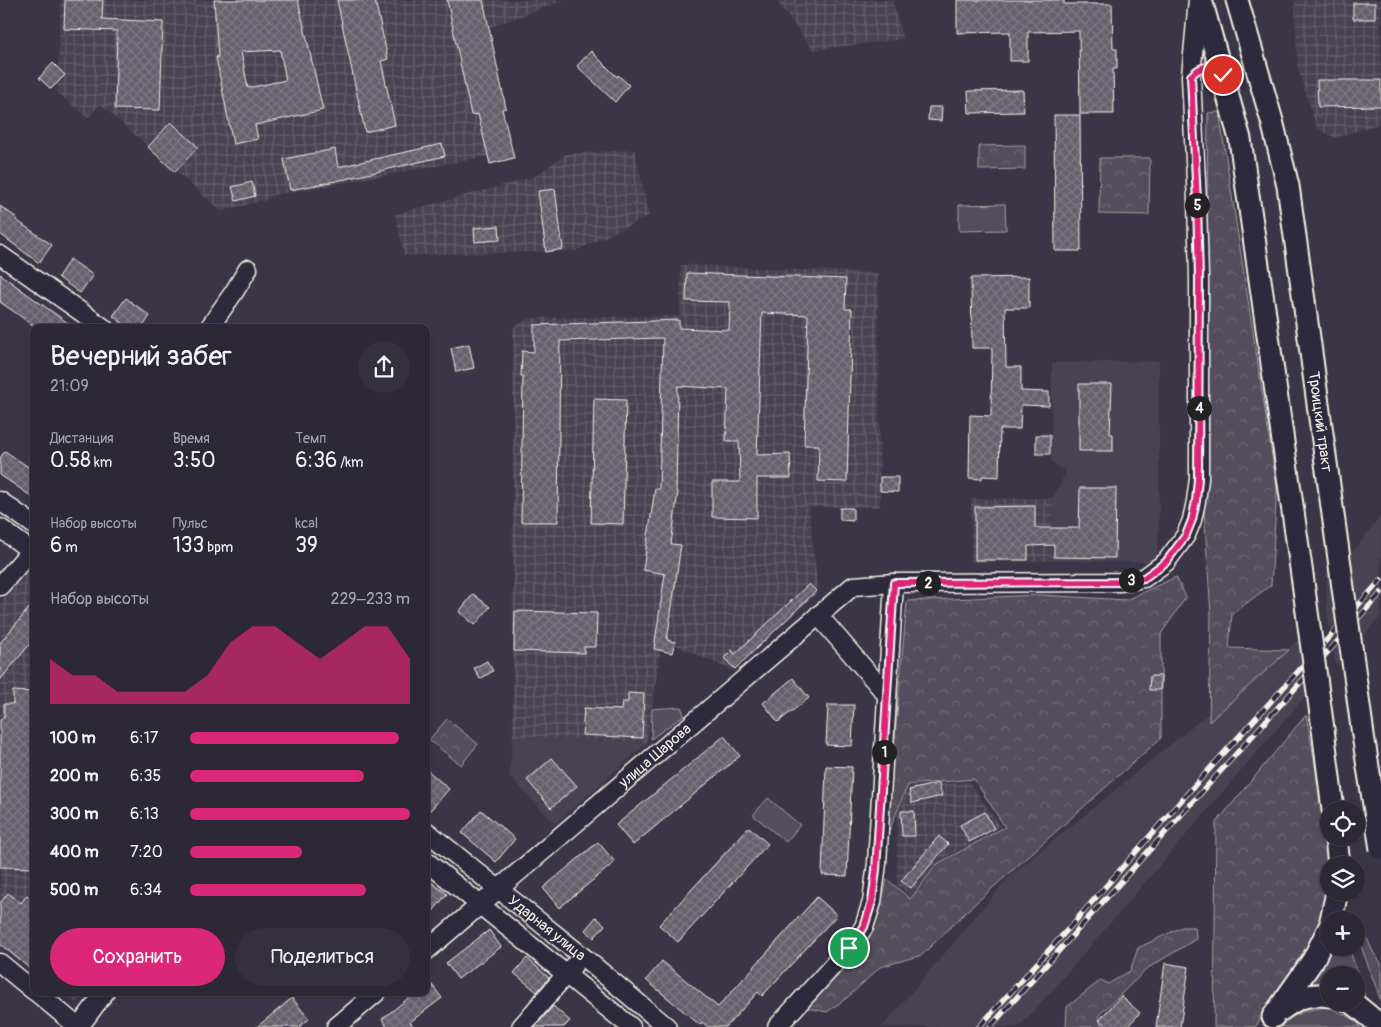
<!DOCTYPE html>
<html lang="ru">
<head>
<meta charset="utf-8">
<style>
	:root { --surface:#2c2835; --page:#34303d; --text:#f1f3f6; --muted:#a6a6ad; --line:#484450; --accent:#db2777 }
	body { margin:0; font-family:Pangolin,sans-serif; background:var(--page); color:var(--text); height:100vh; display:flex; flex-direction:column; font-size:19px; white-space:nowrap }
	* { box-sizing:border-box; margin:0 }
	p { font-size:16px; color:var(--muted) }
	.icon { flex:none; width:28px; height:28px; fill:none; stroke:currentColor; stroke-width:2; stroke-linecap:round; stroke-linejoin:round }
	.map { position:relative; flex:1; overflow:hidden }
	.sheet { position:absolute; left:30px; top:324px; width:400px; height:672px; display:flex; flex-direction:column; background:var(--surface); border-radius:10px; box-shadow:0 1px 4px #0004,0 0 0 1px var(--line) }
	.sheet>* { flex:none }
	.buttons { position:absolute; left:1320px; top:801px; display:grid; gap:10px }
	.buttons a { display:grid; place-items:center; width:45px; height:45px; border-radius:50%; background:var(--surface); box-shadow:0 1px 4px #0004,0 0 0 1px var(--line); font-size:25px }
	.pin { position:absolute; display:grid; place-items:center; width:42px; height:42px; color:#fff; margin:-21px; border:2px solid #fff; border-radius:50%; box-shadow:0 1px 5px #0007 }
	.km { position:absolute; width:25px; height:25px; margin:-12px; border-radius:50%; background:#222; color:#fff; font-size:14px; line-height:25px; text-align:center }
	.round { display:grid; place-items:center; flex:none; width:52px; height:52px; border-radius:26px; background:var(--page) }
	.summary { display:flex; align-items:center; justify-content:space-between; height:85px; padding:0 20px }
	h1 { font-size:28px; font-weight:600; line-height:38px }
	.metrics { display:grid; grid-template-columns:repeat(3,1fr); gap:8px; height:85px; padding:5px 20px }
	.metrics div { display:grid; align-content:center }
	.metrics b { font-size:21px; font-weight:600 }
	.metrics small { font-size:14px; font-weight:400 }
	.metrics p { font-size:14px }
	.chart { height:140px; padding:10px 20px }
	.chart p { display:flex; justify-content:space-between }
	.chart svg { width:100%; height:90px; margin-top:5px; fill:var(--accent); opacity:.7 }
	.cta { display:flex; gap:10px; margin-top:auto; padding:10px 20px }
	.cta a { flex:1; height:58px; border-radius:30px; background:var(--accent); color:#fff; font-size:20px; font-weight:600; line-height:58px; text-align:center }
	.cta a+a { background:var(--page); color:var(--text) }
	ul { padding:0 20px; list-style:none; font-size:16px }
	li { display:grid; grid-template-columns:80px 60px 1fr; align-items:center; height:38px }
	li i { height:12px; border-radius:6px; background:var(--accent) }
	.map>svg:first-child { display:block }
	.built { fill:#484352 }
	.industrial { fill:url(#industrial-grid) }
	.grass { fill:#534e5c; stroke:#a4a0a2 }
	.forest { fill:url(#forest-crowns); stroke:#a4a0a2 }
	.building { fill:url(#building-cross-hatch); stroke:#f4f1e8; fill-rule:evenodd }
	.lines { fill:none; stroke-linecap:round; stroke-linejoin:round }
	.minor-casing { stroke:#f4f1e8; stroke-width:21 }
	.major-casing { stroke:#f4f1e8; stroke-width:25 }
	.minor { stroke:#2f2a3d; stroke-width:18 }
	.major { stroke:#2f2a3d; stroke-width:21 }
	.rail-casing { stroke:#f4f1e8; stroke-width:5.5 }
	.rail { stroke:#2f2a3d; stroke-width:4; stroke-dasharray:11; stroke-linecap:butt }
	.major-bridge-casing { stroke:#f4f1e8; stroke-width:25; stroke-linecap:butt }
	.major-bridge { stroke:#2f2a3d; stroke-width:21 }
	.route-casing { stroke:#fff; stroke-width:10 }
	.route { stroke:#db2777; stroke-width:6 }
	.labels { text-anchor:middle; stroke-width:4.5; stroke-linejoin:round; paint-order:stroke }
	.street-label { font-size:15px; fill:#f4f1e8; stroke:#2f2a3d }
</style>
</head>
<body>
<div class="map">
<svg width="1381" height="1027" viewBox="0 0 1381 1027">
	<defs>
		<pattern id="industrial-grid" width="8" height="8" patternUnits="userSpaceOnUse" patternTransform="scale(1.25)"><rect width="8" height="8" fill="#484352"/><path d="M0 4h8M4 0v8" fill="none" stroke="#635f6b"/></pattern>
		<pattern id="forest-crowns" width="20" height="18" patternUnits="userSpaceOnUse" patternTransform="scale(1.25)"><rect width="20" height="18" fill="#534e5c"/><path d="M2 6a3 3 0 1 1 6 0M12 15a3 3 0 1 1 6 0" fill="none" stroke="#6c6873"/></pattern>
		<pattern id="building-cross-hatch" width="8" height="8" patternUnits="userSpaceOnUse" patternTransform="scale(1.25)"><rect width="8" height="8" fill="#65616c"/><path d="M0 0l8 8M0 8l8-8" fill="none" stroke="#7c7881"/></pattern>
	</defs>
	<rect width="100%" height="100%" fill="#3b3647"/>
	<filter id="ink" filterUnits="userSpaceOnUse"><feTurbulence type="fractalNoise" baseFrequency=".02" numOctaves="2"/><feDisplacementMap in="SourceGraphic" scale="10" xChannelSelector="R" yChannelSelector="G"/><feConvolveMatrix kernelMatrix="1 2 1 2 8 2 1 2 1" color-interpolation-filters="sRGB"/></filter>
	<g filter="url(#ink)">
		<path class="built" d="M1159,361V516L1157,562L1052,561L1053,498L1066,472L1051,461L1052,363Z
			M1381,515V616L1336,666L1327,610L1326,574L1358,546Z
			M1301,638L1308,693L1051,992L1018,1027H882L1011,875Z
			M513,736L647,743L555,824L509,776Z"/>
		<path class="industrial" d="M61,0H474L501,154L269,196L266,200L221,211L100,104L88,118L57,92Z
			M481,0H565L488,28Z
			M776,0H892L903,39L813,50Z
			M1295,0H1381V123L1335,138L1317,128L1297,66Z
			M635,150L649,216L575,251L404,255L395,214L534,177L566,154Z
			M681,265L878,273L880,507H809L818,592L733,671L662,639L647,743L513,736V327L531,318L680,316Z
			M1053,498L1052,561L971,562V499Z
			M34,562V968L0,941V602Z
			M969,782L1001,827L937,862L910,896L897,885V814L909,787Z
			M63,993L85,992V993L77,1003Z"/>
		<path class="grass" d="M1005,204L1006,230L959,231V205Z
			M681,707L684,715L651,739L652,709Z
			M768,798L800,825L786,842L753,815Z
			M1357,929L1361,930L1366,936L1373,952L1381,963V1001L1358,938Z
			M1329,948H1349L1365,995L1356,991V975H1329V983H1306Z
			M1328,1007L1352,1018L1361,1027H1280C1294,1013 1308,1009 1328,1007Z"/>
		<path class="forest" d="M1219,112L1277,488L1271,585L1232,614L1229,648L1289,650L1209,722L1211,616L1204,509L1208,113Z
			M1025,145V169L979,170V146Z
			M1100,158H1150L1149,215L1099,214Z
			M1176,577L1186,597L1161,634V738L969,909L922,955L880,967L848,997L827,1012L808,1008L864,947L879,914L887,879L910,899L937,864L1005,827L974,779L908,785L886,838L907,601L1040,595L1126,600Z
			M1306,715C1311,740 1315,765 1319,790C1326,832 1335,876 1323,918C1312,954 1277,997 1255,1027H1214L1216,823Z
			M447,719L478,744L461,765L429,740Z
			M1182,927H1195L1196,939L1148,968L1098,1016L1102,1027H1066L1067,1007L1101,980L1108,984L1130,971L1138,948Z"/>
		<path class="building" d="M65,0H103L102,19L163,22L160,110L115,109L117,31L64,29Z
			M214,0H298L323,110L255,125L258,139L233,144L216,57H218ZM280,50L286,80L248,88L241,52Z
			M337,0H375L388,59L381,61L395,125L365,132Z
			M447,0H483L506,108L502,109L514,158L490,164L478,114L471,115Z
			M957,0H1064V4H1112L1113,49H1117V69H1113L1114,114H1080L1079,31L1028,32V61H1010V32L957,33Z
			M1353,3H1375V19H1353Z
			M591,51L617,77L618,75L629,85L615,102L577,66Z
			M53,63L65,75L51,89L39,78Z
			M1317,80H1381V106L1318,107Z
			M1023,90L1024,112L969,113L968,91Z
			M929,107H942L941,121L928,120Z
			M1054,115H1080L1081,251H1055Z
			M171,122L198,147L175,172L148,147Z
			M442,144L445,156L341,180L290,190L284,159L335,149L338,167Z
			M252,182L255,196L236,201L232,187Z
			M555,189L563,249L546,252L538,191Z
			M0,206L17,218L16,220L52,245L39,263L0,234Z
			M499,226L500,240L475,242L474,228Z
			M70,259L93,275L80,293L58,277Z
			M687,273L846,279L845,309H852L847,482L818,481L819,445H804L808,315L762,313L757,455L790,454L791,478H757V518L712,517V482H740L739,441H726L728,389L678,386L676,492H678L671,544L681,545L667,640L675,642L672,653L654,649L665,574L643,570L655,489H659L663,338L560,341L558,522H521L523,376H521L522,351L534,352V325L679,320V328L729,330L730,302L686,301Z
			M0,274L30,296L75,328H37L13,311L0,302Z
			M1029,277V308H1005L1006,367H1021V391L1049,392V406L1021,405L1020,429H1000L999,477L982,476V479L969,478L970,415L991,416L992,348H972L971,278Z
			M126,298L150,316L142,328H129L113,316Z
			M469,344L474,368L456,372L451,348Z
			M1079,384H1112L1110,434H1113V451H1079Z
			M594,399L626,400L623,524L591,523Z
			M1036,435H1050V454H1036Z
			M5,451L34,471V498L0,475V458Z
			M880,477H898V492L880,491Z
			M1080,488H1116L1115,558L1054,557V545L1028,546V560H975V507L1035,506V528H1079Z
			M840,508H853V521L840,520Z
			M809,584L816,591L735,669L724,658L732,650L735,654Z
			M473,594L490,607L475,625L459,612Z
			M34,602V639L0,680V643Z
			M515,611L597,613L596,647H584V653L514,651Z
			M487,661L493,671L480,679L474,668Z
			M1150,676H1161L1160,690H1149Z
			M793,678L809,698L778,722L763,703Z
			M13,691L34,692V868L0,867V720L4,717V704H13Z
			M628,693L644,694L642,738L582,735L584,708L621,710L622,702H628Z
			M828,705H854L852,746L826,745Z
			M724,736L740,756L633,845L616,825Z
			M552,758L577,786L551,808L527,780Z
			M826,766L852,767L847,876L822,875Z
			M426,769L449,789L426,815Z
			M939,783L942,796L912,803L909,790Z
			M481,810L515,839L496,862L462,833Z
			M901,811H914L915,836H902Z
			M985,812L994,829L969,842L960,825Z
			M749,827L768,844L678,942L659,925Z
			M939,836L948,844L911,888L901,881Z
			M598,842L615,862L559,908L543,888Z
			M426,878L447,894L426,920Z
			M8,893L21,903L27,895L34,901V972L0,944V903Z
			M817,897L837,915L762,996L758,992L726,1027H708L702,1022L700,1025L646,980L662,961L718,1007Z
			M596,917L605,925L594,938L585,930Z
			M489,930L501,947L458,979L446,963Z
			M527,958L549,978L537,992L514,973Z
			M1165,963L1189,967L1180,1027H1156Z
			M426,977L442,998L410,1022L414,1027H387L382,1019L416,992H426Z
			M1121,996L1140,1013L1127,1027H1107L1099,1020Z
			M292,998L309,1019L299,1027H257Z
			M553,1006L570,1021L564,1027H535Z"/>
		<g class="lines">
			<g class="minor-casing">
				<g id="minor">
					<path d="M0,255L104,328"/>
					<path d="M209,328L234,292L248,269"/>
					<path d="M0,501L34,525"/>
					<path d="M0,528L34,553"/>
					<path d="M0,586L34,547"/>
					<path d="M818,615L887,695"/>
					<path id="s1" d="M426,831L582,956L667,1027"/>
					<path d="M426,861L631,1027"/>
					<path id="s2" d="M426,951L853,586L894,583L1121,582L1144,578L1166,562L1186,535L1192,520L1196,501L1199,479V278L1197,202L1191,76L1198,0"/>
					<path d="M0,963L34,991"/>
					<path d="M36,992L78,1027"/>
					<path d="M79,1027L105,992"/>
					<path d="M336,1027L377,992"/>
					<path d="M521,1027L573,966"/>
					<path d="M777,1027L849,948L864,927L872,902L877,863L894,583"/>
				</g>
			</g>
			<g class="major-casing">
				<path id="major" d="M1201,0L1240,139L1302,575
					M1237,0L1272,121L1288,186L1304,301
					M1323,729L1333,810
					M1336,838L1339,865
					M1331,920L1337,892
					M1350,1002L1357,1006L1381,1026
					M1281,1010C1295,999 1310,992 1329,996
					M1273,1017L1313,960L1329,928"/>
			</g>
			<use href="#minor" class="minor"/>
			<use href="#major" class="major"/>
			<g class="rail-casing">
				<path id="rail" d="M979,1027L1070,927L1186,795L1381,580
					M990,1027L1381,593"/>
			</g>
			<use href="#rail" class="rail"/>
			<g class="major-bridge-casing">
				<g id="major-bridge">
					<path id="s3" d="M1304,301L1363,735L1381,849"/>
					<path d="M1302,575L1323,729"/>
				</g>
			</g>
			<use href="#major-bridge" class="major-bridge"/>
		</g>
	</g>
	<g class="lines" filter="url(#ink)">
		<g class="route-casing">
			<path id="route" d="M849,948L864,927L872,902L876,870L894,583L1121,582L1144,578L1166,562L1186,535L1192,520L1196,501L1198,479L1199,278L1197,202L1191,76C1201,65 1212,63 1223,75"/>
		</g>
		<use href="#route" class="route"/>
	</g>
	<g class="labels">
		<g class="street-label">
			<text dy="5" stroke="none"><textPath href="#s3" startOffset="122">Троицкий тракт</textPath></text>
			<text dy="5" stroke="none"><textPath href="#s2" startOffset="301">улица Шарова</textPath></text>
			<text dy="5" stroke="none"><textPath href="#s1" startOffset="155">Ударная улица</textPath></text>
		</g>
	</g>
</svg>
<div class="buttons">
<a><svg class="icon" aria-label="locate" viewBox="0 0 24 24"><circle cx="12" cy="12" r="6"/><path d="M12 2v4M12 18v4M2 12h4M18 12h4"/></svg></a>
<a><svg class="icon" aria-label="layers" viewBox="0 0 24 24"><path d="M12 4l9 5-9 5-9-5zM3 14l9 5 9-5"/></svg></a>
<a>+</a>
<a>−</a>
</div>
<div class="pin" style="left:849px;top:948px;background:#1e9e55"><svg class="icon" aria-label="arrive" viewBox="0 0 24 24"><path d="M6 21V4h12l-3 4 3 4H6"/></svg></div>
<div class="pin" style="left:1223px;top:75px;background:#d93025"><svg class="icon" aria-label="check" viewBox="0 0 24 24"><path d="M5 12l5 5 9-10"/></svg></div>
<b class="km" style="left:884px;top:752px">1</b>
<b class="km" style="left:928px;top:583px">2</b>
<b class="km" style="left:1131px;top:580px">3</b>
<b class="km" style="left:1199px;top:408px">4</b>
<b class="km" style="left:1197px;top:205px">5</b>
<section class="sheet">
<div class="summary"><div><h1>Вечерний забег</h1><p>21:09</p></div><a class="round"><svg class="icon" aria-label="share" viewBox="0 0 24 24"><path d="M12 15V3M7 8l5-5 5 5M5 13v7h14v-7"/></svg></a></div>
<div class="metrics">
<div><p>Дистанция</p><b>0.58<small> km</small></b></div>
<div><p>Время</p><b>3:50</b></div>
<div><p>Темп</p><b>6:36<small> /km</small></b></div>
</div>
<div class="metrics">
<div><p>Набор высоты</p><b>6<small> m</small></b></div>
<div><p>Пульс</p><b>133<small> bpm</small></b></div>
<div><p>kcal</p><b>39</b></div>
</div>
<div class="chart"><p><span>Набор высоты</span>229–233 m</p>
<svg viewBox="0 0 160 44" preserveAspectRatio="none"><path d="M0 44V22L10 30L20 30L30 38L40 38L50 38L60 38L70 30L80 14L90 6L100 6L110 14L120 22L130 14L140 6L150 6L160 22V44z"/></svg>
</div>
<ul>
<li><b>100 m</b>6:17<i style="width:95%"></i></li>
<li><b>200 m</b>6:35<i style="width:79%"></i></li>
<li><b>300 m</b>6:13<i style="width:100%"></i></li>
<li><b>400 m</b>7:20<i style="width:51%"></i></li>
<li><b>500 m</b>6:34<i style="width:80%"></i></li>
</ul>
<div class="cta"><a>Сохранить</a><a>Поделиться</a></div>
</section>
</div>
</body>
</html>
